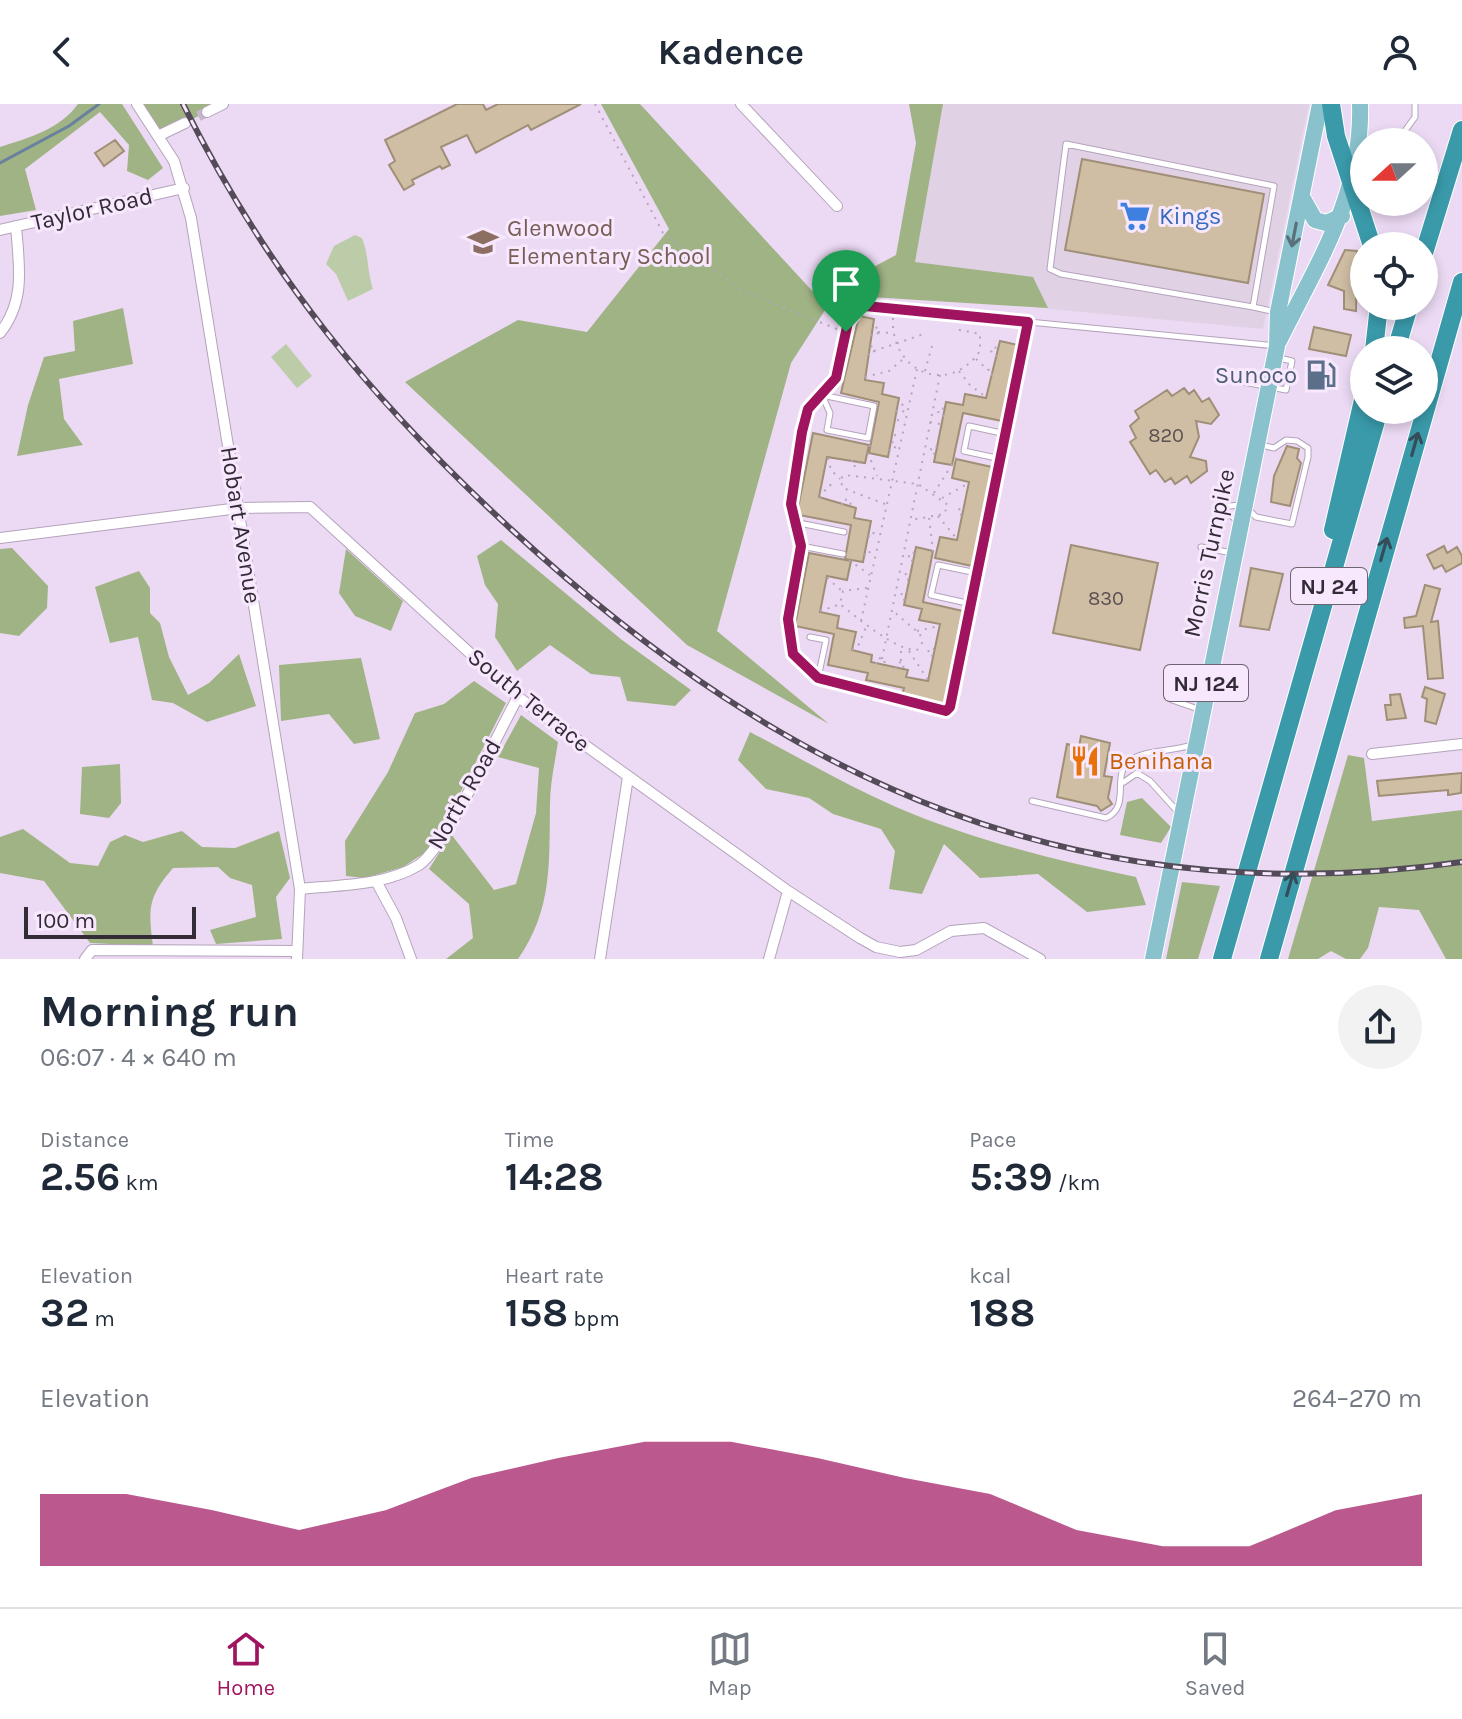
<!DOCTYPE html>
<html lang="en">
<head>
<meta charset="utf-8">
<style>
	:root { --surface:#fff; --page:#f2f2f3; --text:#1f2937; --muted:#747a83; --line:#e0e1e3; --accent:#9f135f }
	body { margin:0; font-family:Karla,sans-serif; background:var(--page); color:var(--text); height:100vh; display:flex; flex-direction:column; font-size:30px; white-space:nowrap }
	* { box-sizing:border-box; margin:0 }
	p { font-size:26px; color:var(--muted) }
	.icon { flex:none; width:44px; height:44px; fill:none; stroke:currentColor; stroke-width:2; stroke-linecap:round; stroke-linejoin:round }
	.map { position:relative; height:855px; overflow:hidden }
	.panel { display:flex; flex-direction:column; background:var(--surface); flex:1 }
	.panel>* { flex:none }
	.needle { width:52px; rotate:249deg }
	.buttons { position:absolute; left:1350px; top:24px; display:grid; gap:16px }
	.buttons a { display:grid; place-items:center; width:88px; height:88px; border-radius:50%; background:var(--surface); box-shadow:0 4px 12px #0003; font-size:40px }
	.scale { position:absolute; left:24px; bottom:20px; width:172px; box-sizing:border-box; padding-left:8px; border:4px solid #332c36; border-top:0; font-size:22px; line-height:28px; white-space:nowrap; color:#332c36; -webkit-text-stroke:6px #f7e8fe; paint-order:stroke }
	.pin { position:absolute; display:grid; place-items:center; width:68px; height:68px; color:#fff; margin:-82px -34px; border-radius:50% 50% 50% 0; rotate:-45deg; box-shadow:0 0 8px #0007 }
	.pin .icon { rotate:45deg }
	.round { display:grid; place-items:center; flex:none; width:84px; height:84px; border-radius:42px; background:var(--page) }
	.overview { display:flex; align-items:center; justify-content:space-between; height:136px; padding:0 40px }
	h1 { font-size:44px; font-weight:700; line-height:60px }
	.metrics { display:grid; grid-template-columns:repeat(3,1fr); gap:12px; height:136px; padding:8px 40px }
	.metrics div { display:grid; align-content:center }
	.metrics b { font-size:40px; font-weight:700 }
	.metrics small { font-size:22px; font-weight:400 }
	.metrics p { font-size:22px }
	.chart { height:224px; padding:16px 40px }
	.chart p { display:flex; justify-content:space-between }
	.chart svg { width:100%; height:144px; margin-top:8px; fill:var(--accent); opacity:.7 }
	header { display:flex; justify-content:space-between; align-items:center; height:104px; padding:0 40px; background:var(--surface); font-size:36px; font-weight:700 }
	.tabs { display:flex; justify-content:space-around; align-items:center; height:112px; border-top:2px solid var(--line); background:var(--surface); font-size:22px; color:var(--muted) }
	.tabs a { display:grid; justify-items:center; gap:4px }
	.tabs .active { color:var(--accent) }
	.map>svg:first-child { display:block }
	.commercial { fill:#e0d2e4 }
	.green { fill:#bdcca8 }
	.forest { fill:#a0b385 }
	.lines { fill:none; stroke-linecap:round; stroke-linejoin:round }
	.stream { stroke:#69819e; stroke-width:3 }
	.building { fill:#cfbda4; stroke:#a08f77; stroke-width:2 }
	.street-tunnel { stroke:#c7b7ce; stroke-width:10; stroke-dasharray:10 5; stroke-linecap:butt }
	.lane-casing { stroke:#b4a3bc; stroke-width:7 }
	.street-casing { stroke:#b4a3bc; stroke-width:12 }
	.primary-casing { stroke:#fff; stroke-width:18 }
	.highway-casing { stroke:#fff; stroke-width:20 }
	.path { stroke:#b4a6bb; stroke-width:2; stroke-dasharray:2 6; stroke-linecap:butt }
	.lane { stroke:#fff; stroke-width:5 }
	.street { stroke:#fff; stroke-width:10 }
	.primary { stroke:#89c2cc; stroke-width:16 }
	.highway { stroke:#3a9aaa; stroke-width:18 }
	.rail-casing { stroke:#544b58; stroke-width:6 }
	.rail { stroke:#f7e8fe; stroke-width:3; stroke-dasharray:9; stroke-linecap:butt }
	.oneway { stroke:#5a707a }
	.oneway2 { stroke:#354d59 }
	.route-casing { stroke:#fff; stroke-width:16 }
	.route { stroke:#9f135f; stroke-width:10 }
	.labels { text-anchor:middle; stroke-width:6; stroke-linejoin:round; paint-order:stroke }
	.number-label { font-size:20px; fill:#5a5052 }
	.shield { fill:#f7e8fe; stroke:#6e6472; stroke-width:2 }
	.shield-label { font-size:22px; font-weight:bold; fill:#332c36 }
	.street-label { font-size:24px; fill:#332c36; stroke:#f7e8fe }
	.shop-label { font-size:24px; fill:#366cbe; stroke:#f7e8fe; text-anchor:start }
	.education-label { font-size:24px; fill:#785e54; stroke:#f7e8fe; text-anchor:start }
	.service-label { font-size:24px; fill:#4e5e75; stroke:#f7e8fe; text-anchor:end }
	.food-label { font-size:24px; fill:#c56008; stroke:#f7e8fe; text-anchor:start }
</style>
</head>
<body>
<header><svg class="icon" aria-label="back" viewBox="0 0 24 24"><path d="M15 5l-7 7 7 7"/></svg>Kadence<svg class="icon" aria-label="person" viewBox="0 0 24 24"><circle cx="12" cy="8" r="4"/><path d="M4 21q1-7 8-7t8 7"/></svg></header>
<div class="map">
<svg width="1462" height="855" viewBox="0 0 1462 855">
	<rect width="100%" height="100%" fill="#ecdaf4"/>
	<path class="commercial" d="M932,0H1309L1263,225L893,190Z"/>
	<path class="green" d="M355,131L362,134C369,152 367,167 373,185L348,197L336,170L326,160L334,142Z
		M286,240L312,272L297,284L271,253Z"/>
	<path class="forest" d="M78,0H122L163,64L148,76L127,67L129,41L100,8L25,65L36,106L0,112V43C29,34 60,25 78,0Z
		M140,0H223L160,31Z
		M601,0H640L827,203L791,259L717,527L829,620L687,541L405,278L518,216L587,228L669,125Z
		M909,0H943L915,158L1033,173L1048,204L854,192L868,166L896,151L916,39Z
		M123,204L133,260L59,275L64,315L83,341L17,352L28,301L44,253L75,247L73,217Z
		M501,436L622,536L691,586L675,602L627,597L620,573L591,570L550,541L517,567L495,533L498,500L485,481L477,452Z
		M12,444L48,482L47,504L19,532L0,529V445Z
		M346,445L403,497L391,527L355,512L339,489Z
		M139,467L150,484V509L160,519L169,553L188,591L209,579L239,550L256,602L207,618L173,599L152,596L138,533L110,539L95,483Z
		M361,554L380,635L354,640L329,610L281,617L279,561Z
		M474,577L506,599L432,744L403,763L365,774L346,772L345,737L388,668L415,609L444,600Z
		M521,611L558,638C555,658 550,679 550,700C549,758 553,805 518,855H446L473,834L469,800L429,765L451,730L494,786L516,780L536,709L539,664L498,653Z
		M750,628C798,653 846,681 896,703C973,736 1054,756 1136,773L1146,801L1087,808L1038,770L980,774L944,740L922,790L889,785L895,747L881,725L833,710L809,694L766,685L738,656Z
		M1348,651L1364,654L1372,717L1462,706V855H1446L1419,806L1379,803L1368,844L1360,855H1346L1331,847L1318,855H1288Z
		M120,660L121,699L109,714L80,710L82,663Z
		M1142,694L1171,723L1161,739L1120,731L1127,698Z
		M23,725L70,759L98,762L110,738L125,731L143,738L182,727L202,743L235,744L279,727L290,774L276,793L282,835L216,840L210,826L256,813L252,781L230,774L218,763L173,764C148,793 148,805 153,842L90,839L44,777L0,769V733Z
		M1182,778L1220,782L1198,855H1166Z"/>
	<g class="lines">
		<path class="stream" d="M0,59L69,22L99,0"/>
	</g>
	<path class="building" d="M457,0H483L486,6L498,0H581L531,26L528,21L476,49L467,31L441,43L450,61L442,65L440,62L412,76L414,80L404,86L389,61L395,57L385,36Z
		M115,36L124,47L104,62L95,49Z
		M1082,55L1264,90L1248,179L1065,146Z
		M1345,146L1357,147L1356,207L1344,205V187L1328,181Z
		M859,212L874,215L865,276L884,279L882,290L899,294L888,353L869,349L879,298L841,289Z
		M1314,223L1351,231L1346,252L1309,245Z
		M1000,237L1018,241L1002,317L963,309L952,361L934,358L946,298L963,301L965,290L986,294Z
		M1184,284L1189,290L1194,286L1202,298L1209,294L1219,311L1211,320L1196,317L1199,333L1190,353L1206,357L1207,367L1191,379L1187,372L1175,380L1171,374L1165,378L1156,366L1150,370L1130,338L1136,334L1130,322L1139,314L1135,307L1167,286L1172,292Z
		M813,329L869,341L865,359L827,353L819,393L856,404L854,414L871,417L863,458L845,455L851,421L799,411L798,404Z
		M1287,342L1299,345L1297,354L1301,359L1290,402L1271,398L1274,372Z
		M956,355L992,363L972,462L935,454L940,433L957,436L969,378L952,374Z
		M1071,441L1158,459L1140,546L1053,529Z
		M1444,442L1447,449L1457,443L1462,452V459L1446,468L1442,461L1434,465L1427,451Z
		M916,443L933,447L923,498L963,507L944,600L902,591L904,584L866,576L868,569L828,561L834,530L795,522L809,449L851,457L847,476L827,472L820,508L839,512L837,524L856,528L852,546L872,551L871,558L908,566L906,573L928,577L940,520L919,516L922,505L904,501Z
		M1251,464L1283,470L1269,526L1240,522Z
		M1425,481L1440,485L1431,518L1438,517L1443,574L1428,575L1423,522L1405,524L1404,514L1416,512Z
		M1425,583L1445,590L1436,620L1425,617L1427,595L1422,593Z
		M1400,590L1406,614L1387,616L1385,601H1391L1390,591Z
		M1081,632L1110,639L1104,672L1112,673L1108,694L1112,700L1101,707L1097,702L1057,693L1067,640L1079,643Z
		M1462,669L1461,689L1448,691V686L1379,692L1377,677Z"/>
	<g class="lines">
		<path class="street-tunnel" d="M185,19L207,8"/>
		<g class="lane-casing">
			<path id="lane" d="M1402,31L1415,13V0
				M1363,38L1402,31L1400,38
				M1253,203L1061,170L1050,165L1066,40L1274,82L1253,203L1276,208
				M1028,218L950,603L940,608L818,574L793,550L788,515L801,442L791,400L802,328L808,305L836,274L848,218L858,204L865,202L1276,242
				M1233,276L1286,286L1292,257L1279,254
				M822,291L874,302L868,334L827,326L830,309Z
				M1001,355L964,347L969,322L1006,330
				M1216,403L1241,401
				M1217,403L1239,417
				M1249,406L1256,413L1292,420L1308,353V344L1297,337L1286,336L1274,344L1261,341
				M794,418L844,428
				M801,442L843,450
				M1201,443L1232,449
				M971,500L931,491L938,461L977,469
				M810,533L826,536L818,574
				M1172,596L1201,606
				M1124,678L1137,669L1150,677L1178,708
				M1032,697L1106,714C1131,703 1112,672 1128,658C1143,645 1173,648 1191,641"/>
		</g>
		<g class="street-casing">
			<path id="street" d="M137,0L174,57L191,114L300,785L297,855
				M741,0L837,102
				M207,8L223,0
				M160,31L185,19
				M0,126L184,84
				M0,229C26,196 19,162 16,122
				M0,434L239,404L310,403L518,593L788,787L860,834L876,843L900,848L916,846L951,827L984,824L1040,855
				M1372,650L1462,640
				M376,777L396,814L411,855
				M300,785C338,781 385,782 419,761C445,744 499,627 518,593
				M85,855L92,846L297,847
				M600,855L628,673
				M769,855L788,787"/>
		</g>
		<g class="primary-casing">
			<path id="primary" d="M1302,93L1315,116L1326,119L1342,112
				M1279,237C1317,160 1363,90 1360,0
				M1153,855L1277,242L1278,208L1320,0"/>
		</g>
		<g class="highway-casing">
			<path id="highway" d="M1331,0L1336,32L1372,142
				M1424,149L1462,26
				M1374,246L1379,202
				M1396,246L1409,202
				M1333,426L1364,292
				M1222,855L1379,306
				M1269,855L1462,178"/>
		</g>
		<path class="path" d="M595,0L663,129L744,188L837,225
			M893,214C890,268 949,293 980,247V230L955,225
			M878,228L891,229
			M871,231L877,232L879,224L873,223
			M874,247L924,230
			M868,250L873,251L875,243L869,242
			M997,252L991,250L992,243L998,244
			M976,255L988,266
			M925,267L932,242
			M959,267L970,281L986,293
			M993,271L988,269V266L994,264
			M865,273L889,267L902,256
			M896,307L903,309L904,301L898,300
			M944,312L938,311L939,304L945,305
			M897,316L905,318
			M930,318L940,320
			M894,331L901,332
			M870,341L868,349L877,372
			M889,346L894,347L896,339L891,338
			M935,350L930,349L932,342L937,343
			M828,354L831,366L840,375
			M852,356L851,361L858,363L859,358
			M934,389L958,351
			M820,394L828,382L836,379
			M942,394L969,379
			M885,400L843,384L840,375L845,371L918,380L948,401L944,410L911,416
			M842,401L843,395L851,397L850,402
			M962,411L958,410L960,403L964,404
			M938,412L957,435
			M929,414L934,454
			M868,432L873,433L874,426L870,424
			M864,451L869,452L870,445L866,444
			M849,456L870,471
			M913,457L908,456L910,448L915,449
			M827,474L841,486
			M909,476L905,475L906,468L911,469
			M867,484L843,487L840,500C856,513 898,548 917,546L922,539L920,530L893,507
			M905,496L901,495L902,487L907,488
			M820,507L838,501
			M861,517L917,265
			M917,527L939,522
			M852,546L858,542L867,521
			M909,547L928,576
			M933,552L928,551L929,544L934,545
			M882,555L940,271
			M901,557V543
			M876,560L877,554L885,555L884,561
			M896,564L897,558L904,559L903,565"/>
		<use href="#lane" class="lane"/>
		<use href="#street" class="street"/>
		<use href="#primary" class="primary"/>
		<use href="#highway" class="highway"/>
		<g class="rail-casing">
			<path id="rail" d="M183,0C269,172 371,296 512,426C789,681 1081,812 1462,758"/>
		</g>
		<use href="#rail" class="rail"/>
	</g>
	<defs><path id="oneway-shaft" d="M-6 0H5M1.5-3L5.5 0L1.5 3" fill="none" stroke-width="1.6" stroke-linecap="round" stroke-linejoin="round" transform="scale(2)"/></defs>
	<use class="oneway" href="#oneway-shaft" transform="translate(1294 131) rotate(101)"/>
	<g class="oneway2">
		<use href="#oneway-shaft" transform="translate(1415 340) rotate(-74)"/>
		<use href="#oneway-shaft" transform="translate(1384 445) rotate(-74)"/>
		<use href="#oneway-shaft" transform="translate(1290 780) rotate(-74)"/>
	</g>
	<g class="lines">
		<g class="route-casing">
			<path id="route" d="M865,202L1028,218L950,603L946,607L818,574L793,550L788,515L801,442L791,400L802,328L808,305L836,274L848,218L858,204Z"/>
		</g>
		<use href="#route" class="route"/>
	</g>
	<defs>
		<g id="supermarket-bare" transform="scale(2.4)"><path d="M-6-5.5h2.5l.6 2H6L4.5 2H-2.5L-4.4-4H-6ZM-1.5 3.2a1.3 1.3 0 1 0 .1 0ZM3 3.2a1.3 1.3 0 1 0 .1 0Z" fill="#3f7fe0" stroke="#f7e8fe" stroke-width="2.5" paint-order="stroke"/></g>
		<g id="school-bare" transform="scale(2.4)"><path d="M0-5L7-2L0 1L-7-2ZM-4 1L0 2.5L4 1V4Q0 6-4 4Z" fill="#8d6e63" stroke="#f7e8fe" stroke-width="2.5" paint-order="stroke"/></g>
		<g id="fuel-bare" transform="scale(2.4)"><path d="M-5.5-6h7V0h2V4h1.3V-2.5L3-4.5l.8-.8L6-3V5H2.5V1h-1V6h-7ZM-4.2-4.7v3.2H.2V-4.7Z" fill="#5c6f8a" stroke="#f7e8fe" stroke-width="2.5" paint-order="stroke"/></g>
		<g id="restaurant-bare" transform="scale(2.4)"><path d="M-5-6h1v4h1v-4h1v4h1v-4h1v5L-1.5 .5V6h-2V.5L-5-1ZM5-6V6H3V1.5H1.5Q1.5-4 5-6Z" fill="#e8710a" stroke="#f7e8fe" stroke-width="2.5" paint-order="stroke"/></g>
	</defs>
	<g fill-rule="evenodd">
		<use href="#supermarket-bare" x="1135" y="112"/>
		<use href="#school-bare" x="483" y="138"/>
		<use href="#fuel-bare" x="1321" y="271"/>
		<use href="#restaurant-bare" x="1085" y="657"/>
	</g>
	<g class="labels">
		<g class="number-label">
			<text x="1166" y="338">820</text>
			<text x="1106" y="501">830</text>
		</g>
		<g class="shield">
			<rect x="1291" y="464" width="76" height="36" rx="6"/>
			<rect x="1164" y="561" width="84" height="36" rx="6"/>
		</g>
		<g class="shield-label">
			<text x="1329" y="490">NJ 24</text>
			<text x="1206" y="587">NJ 124</text>
		</g>
		<g class="street-label">
			<text transform="translate(92 105) rotate(-13)" y="8">Taylor Road</text>
			<text transform="translate(241 421) rotate(81)" y="8">Hobart Avenue</text>
			<text transform="translate(1209 449) rotate(-78)" y="8">Morris Turnpike</text>
			<text transform="translate(529 596) rotate(39)" y="8">South Terrace</text>
			<text transform="translate(464 690) rotate(-60)" y="8">North Road</text>
		</g>
		<g class="shop-label">
			<text x="1159" y="120">Kings</text>
		</g>
		<g class="education-label">
			<text x="507" y="132">Glenwood<tspan x="507" dy="28">Elementary School</tspan></text>
		</g>
		<g class="service-label">
			<text x="1297" y="279">Sunoco</text>
		</g>
		<g class="food-label">
			<text x="1109" y="665">Benihana</text>
		</g>
	</g>
</svg>
<div class="buttons">
<a><svg class="needle" viewBox="-14 -14 28 28"><path d="M0-13l5 13h-10z" fill="#e53935"/><path d="M0 13l5-13h-10z" fill="#747a83"/></svg></a>
<a><svg class="icon" aria-label="locate" viewBox="0 0 24 24"><circle cx="12" cy="12" r="6"/><path d="M12 2v4M12 18v4M2 12h4M18 12h4"/></svg></a>
<a><svg class="icon" aria-label="layers" viewBox="0 0 24 24"><path d="M12 4l9 5-9 5-9-5zM3 14l9 5 9-5"/></svg></a>
</div>
<div class="scale">100 m</div>
<div class="pin" style="left:846px;top:228px;background:#1e9e55"><svg class="icon" aria-label="arrive" viewBox="0 0 24 24"><path d="M6 21V4h12l-3 4 3 4H6"/></svg></div>
</div>
<section class="panel">
<div class="overview"><div><h1>Morning run</h1><p>06:07 · 4 × 640 m</p></div><a class="round"><svg class="icon" aria-label="share" viewBox="0 0 24 24"><path d="M12 15V3M7 8l5-5 5 5M5 13v7h14v-7"/></svg></a></div>
<div class="metrics">
<div><p>Distance</p><b>2.56<small> km</small></b></div>
<div><p>Time</p><b>14:28</b></div>
<div><p>Pace</p><b>5:39<small> /km</small></b></div>
</div>
<div class="metrics">
<div><p>Elevation</p><b>32<small> m</small></b></div>
<div><p>Heart rate</p><b>158<small> bpm</small></b></div>
<div><p>kcal</p><b>188</b></div>
</div>
<div class="chart"><p><span>Elevation</span>264–270 m</p>
<svg viewBox="0 0 160 44" preserveAspectRatio="none"><path d="M0 44V22L10 22L20 27L30 33L40 27L50 17L60 11L70 6L80 6L90 11L100 17L110 22L120 33L130 38L140 38L150 27L160 22V44z"/></svg>
</div>
</section>
<nav class="tabs">
<a class="active"><svg class="icon" aria-label="home" viewBox="0 0 24 24"><path d="M3 11l9-7 9 7M6 9v11h12V9"/></svg>Home</a>
<a><svg class="icon" aria-label="map" viewBox="0 0 24 24"><path d="M3 6l6-2 6 2 6-2v14l-6 2-6-2-6 2zM9 4v14M15 6v14"/></svg>Map</a>
<a><svg class="icon" aria-label="saved" viewBox="0 0 24 24"><path d="M7 4h10v16l-5-4-5 4z"/></svg>Saved</a>
</nav>
</body>
</html>
